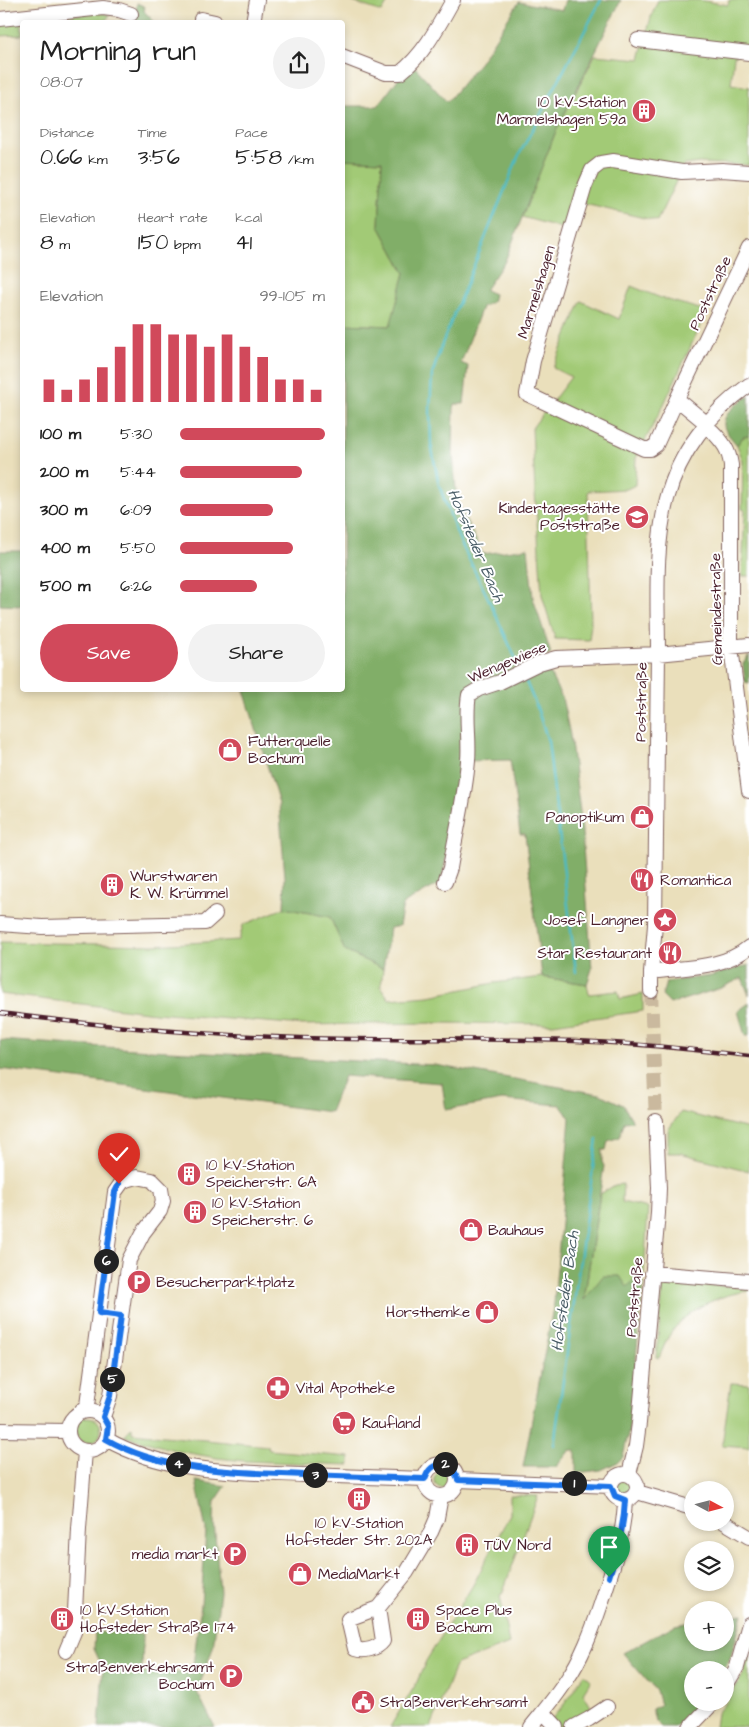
<!DOCTYPE html>
<html lang="en">
<head>
<meta charset="utf-8">
<style>
	:root { --surface:#fff; --page:#f2f2f2; --text:#222; --muted:#767676; --accent:#d1495b }
	body { margin:0; font-family:"Architects Daughter",sans-serif; background:var(--page); color:var(--text); height:100vh; display:flex; flex-direction:column; font-size:19px; white-space:nowrap }
	* { box-sizing:border-box; margin:0 }
	p { font-size:16px; color:var(--muted) }
	.icon { flex:none; width:28px; height:28px; fill:none; stroke:currentColor; stroke-width:2; stroke-linecap:round; stroke-linejoin:round }
	.map { position:relative; flex:1; overflow:hidden }
	.sheet { position:absolute; left:20px; top:20px; width:325px; height:672px; display:flex; flex-direction:column; background:var(--surface); border-radius:5px; box-shadow:0 2px 8px #0003 }
	.sheet>* { flex:none }
	.needle { width:32px; rotate:97deg }
	.fabs { position:absolute; left:684px; top:1481px; display:grid; gap:10px }
	.fabs a { display:grid; place-items:center; width:50px; height:50px; border-radius:50%; background:var(--surface); box-shadow:0 2px 8px #0003; font-size:25px }
	.pin { position:absolute; display:grid; place-items:center; width:42px; height:42px; color:#fff; margin:-51px -21px; border-radius:50% 50% 50% 0; rotate:-45deg; box-shadow:0 0 5px #0007 }
	.pin .icon { rotate:45deg }
	.km { position:absolute; width:25px; height:25px; margin:-12px; border-radius:50%; background:#222; color:#fff; font-size:14px; line-height:25px; text-align:center }
	.round { display:grid; place-items:center; flex:none; width:52px; height:52px; border-radius:26px; background:var(--page) }
	.headline { display:flex; align-items:center; justify-content:space-between; height:85px; padding:0 20px }
	h1 { font-size:28px; font-weight:600; line-height:38px }
	.figures { display:grid; grid-template-columns:repeat(3,1fr); gap:8px; height:85px; padding:5px 20px }
	.figures div { display:grid; align-content:center }
	.figures b { font-size:21px; font-weight:600 }
	.figures small { font-size:14px; font-weight:400 }
	.figures p { font-size:14px }
	.chart { height:140px; padding:10px 20px }
	.chart p { display:flex; justify-content:space-between }
	.chart svg { width:100%; height:90px; margin-top:5px; stroke:var(--accent); stroke-width:6 }
	.primary-button { display:flex; gap:10px; margin-top:auto; padding:10px 20px }
	.primary-button a { flex:1; height:58px; border-radius:30px; background:var(--accent); color:#fff; font-size:20px; font-weight:600; line-height:58px; text-align:center }
	.primary-button a+a { background:var(--page); color:var(--text) }
	ul { padding:0 20px; list-style:none; font-size:16px }
	li { display:grid; grid-template-columns:80px 60px 1fr; align-items:center; height:38px }
	li i { height:12px; border-radius:6px; background:var(--accent) }
	.map>svg:first-child { display:block }
	.green { fill:#a2ca76; stroke:#767450 }
	.forest { fill:#81ae67; stroke:#666649 }
	.lines { fill:none; stroke-linecap:round; stroke-linejoin:round }
	.stream { stroke:#4bbac2; stroke-width:2.5 }
	.minor-tunnel { stroke:#cab99e; stroke-width:14; stroke-dasharray:14 7; stroke-linecap:butt }
	.minor-casing { stroke:#82625d; stroke-width:16 }
	.minor { stroke:#fff; stroke-width:14 }
	.rail-casing { stroke:#4a1f2b; stroke-width:4.5 }
	.rail { stroke:#fff; stroke-width:2.5; stroke-dasharray:8; stroke-linecap:butt }
	.route-casing { stroke:#fff; stroke-width:10 }
	.route { stroke:#1a73e8; stroke-width:6 }
	.labels { text-anchor:middle; stroke-width:4; stroke-linejoin:round; paint-order:stroke }
	.poi-label { font-size:15px; fill:#4a1f2b; stroke:#fff; text-anchor:start }
	.street-label { font-size:15px; fill:#4a1f2b; stroke:#fff }
	.water-label { font-size:16px; font-style:italic; fill:#4a5d67; stroke:#fff }
</style>
</head>
<body>
<div class="map">
<svg width="749" height="1727" viewBox="0 0 749 1727">
	<rect width="100%" height="100%" fill="#fff"/>
	<filter id="ink" filterUnits="userSpaceOnUse"><feTurbulence type="fractalNoise" baseFrequency=".02" numOctaves="2"/><feDisplacementMap in="SourceGraphic" scale="10" xChannelSelector="R" yChannelSelector="G"/><feConvolveMatrix kernelMatrix="1 2 1 2 8 2 1 2 1" color-interpolation-filters="sRGB"/></filter>
	<filter id="wash" filterUnits="userSpaceOnUse"><feTurbulence type="fractalNoise" baseFrequency=".0096" numOctaves="4" result="noise"/><feDisplacementMap in="SourceGraphic" scale="20" xChannelSelector="R" yChannelSelector="G"/><feGaussianBlur stdDeviation="1.12" result="paint"/><feColorMatrix in="noise" values="0 0 0 0 0 0 0 0 0 0 0 0 0 0 0 0 0 1.4 0 .05"/><feComposite in="paint" operator="in"/></filter>
	<g filter="url(#wash)">
		<rect width="100%" height="100%" fill="#eadfbb"/>
		<path class="green" d="M347,0H389L382,12Z
			M658,0H699L728,5L729,0H749V48L734,57L731,84L749,87V165L699,163L684,165L657,221L576,202L565,229L522,217L556,131L595,55L640,59L651,17Z
			M99,12L110,15L105,21L106,22H22V35L0,36V23Z
			M342,159L382,161L379,226L405,273L391,326L343,324Z
			M631,286L661,298L707,311L664,404L636,458L635,485L627,489L588,491L591,624L589,640L555,639L542,595L535,492L532,428L571,377L553,368L581,301L619,319Z
			M749,436V576H742L745,510L742,509L743,461L737,445L743,437Z
			M284,908L330,917L345,951L383,969L381,987L389,999L429,996L494,983L542,977L587,984L589,994L618,991L620,999L643,994V1011L553,1024L436,1023L303,1025L155,1013L0,994V942L154,945L239,940L243,925Z
			M681,1112L749,1129V1171L680,1153H668V1130Z
			M623,1184L622,1202L648,1208L644,1276L634,1280L627,1288L584,1301L600,1194L615,1185Z
			M670,1282L749,1288V1291C718,1295 686,1309 669,1336C665,1343 662,1351 659,1358L656,1357L663,1289Z
			M731,1383L749,1384V1447L722,1445Z
			M75 1430a13 13 0 1 1 26 0a13 13 0 1 1-26 0Z
			M132,1427V1433L268,1446L269,1450L350,1457V1465L245,1461L217,1458L178,1451L124,1436Z
			M434 1480a8 8 0 1 1 16 0a8 8 0 1 1-16 0Z
			M615 1487a8 8 0 1 1 16 0a8 8 0 1 1-16 0Z
			M510,1495L538,1496L502,1594L500,1595L509,1644L456,1664L431,1727H390L416,1684L426,1661L473,1585L510,1514Z
			M749,1655V1727H715L717,1713L727,1701L743,1675Z
			M584,1674L591,1680L583,1693L591,1707L588,1713L565,1727H545L565,1703Z"/>
		<path class="forest" d="M565,0H621L556,131L505,261L485,290L494,294L492,302L482,307L461,363L468,366L464,404H455L454,408L453,455L457,502L483,554L528,548L533,598L551,654L542,658L562,698L570,735L581,819L592,969L587,984L542,977L525,834H520L510,760L465,761L441,883L403,904L399,926L390,928L383,969L345,951L330,917L284,908L285,877L279,804L244,690H342L343,324L390,326L405,273L379,226L382,161L343,159V106H378L398,79L415,67L447,102L480,62L519,2L562,10Z
			M137,3L145,7L144,11L154,22H135Z
			M749,396V436L743,437L737,445C733,440 728,435 725,429C719,415 739,403 749,396Z
			M0,551H22V606L0,605Z
			M749,655V683L745,682L743,664Z
			M749,965V995L742,978L721,988L670,1004L662,996L666,982L711,976Z
			M749,1003V1036H745L738,1011Z
			M0,1040L150,1050L435,1065L600,1094L623,1105L633,1121L624,1122L620,1137L608,1141L606,1150H602V1162L604,1166L584,1300L603,1276H620L627,1287L634,1280L644,1276L629,1430L623,1457L618,1462L601,1470L576,1473V1451L570,1450L556,1467H523L554,1303L570,1118L560,1105L502,1100L446,1110L442,1083L344,1076L330,1112L0,1069Z
			M196,1481L226,1486L215,1502L214,1522L220,1592L213,1648L197,1692L215,1727H99L103,1668L94,1649L95,1632L143,1634L142,1672L192,1673L201,1604L206,1530Z
			M743,1614L730,1659L724,1670H692V1702L703,1703L675,1727H661L655,1721L652,1709L660,1705L656,1691L623,1653L675,1625L692,1622V1642H725V1617Z"/>
		<g class="lines">
			<path class="stream" d="M520,668L488,598L459,539L439,485L431,444L430,409L432,375L442,344L518,157L601,0
				M523,675L536,705L548,741L576,972
				M554,1445L597,1139"/>
		</g>
	</g>
	<g filter="url(#ink)">
		<g class="lines">
			<path class="minor-tunnel" d="M651,991L656,1121"/>
			<g class="minor-casing">
				<path id="minor" d="M0,19L103,8L119,10L131,14
					M201,19L215,22
					M253,22L257,0
					M638,40L749,53
					M342,56L386,73H400C424,54 438,27 453,0
					M677,399L656,445L650,449H644L527,394L533,361L585,186L592,170L601,163L613,161L682,172L722,170L749,172
					M706,423L677,399L749,248
					M712,431C723,442 729,450 731,465V647L749,791
					M445,882L450,868C456,832 465,797 468,761C470,739 465,716 469,695L479,689L500,682L539,663L556,658L658,654L749,645
					M0,924L42,927L205,923L215,914
					M651,972C684,967 723,969 749,947
					M651,991V972L655,925C656,835 657,744 658,653C658,603 654,548 667,499C679,452 710,413 749,385
					M652,1273L749,1281
					M68 1431a20 20 0 1 1 40 0a20 20 0 1 1-40 0Z
					M81,1411L87,1405L88,1398L115,1192L123,1181L137,1177L152,1180L161,1189L163,1201L160,1211L143,1233L129,1260L110,1396L103,1417
					M0,1430L67,1431
					M106,1439C165,1473 237,1472 303,1475C344,1476 385,1478 425,1479
					M425 1480a16 16 0 1 1 32 0a16 16 0 1 1-32 0Z
					M611 1487a13 13 0 1 1 26 0a13 13 0 1 1-26 0Z
					M629,1474L636,1446L639,1423L658,1213L659,1188L656,1121
					M458,1480L611,1486
					M637,1492L692,1508
					M724,1522L749,1537
					M378,1608L383,1641C377,1649 364,1652 355,1649L348,1619L378,1608L407,1572L431,1532L437,1518L441,1496
					M66,1651L74,1632L79,1529L85,1451
					M725,1687L737,1667L749,1624
					M543,1712L557,1727
					M531,1727C543,1712 556,1697 566,1681C582,1658 592,1631 601,1604C612,1570 624,1536 625,1500
					M574,1727L589,1719L607,1707
					M690,1727L714,1702"/>
			</g>
			<use href="#minor" class="minor"/>
			<g class="rail-casing">
				<path id="rail" d="M0,1013C100,1026 200,1035 301,1038C399,1041 497,1037 595,1042C646,1044 698,1050 749,1056"/>
			</g>
			<use href="#rail" class="rail"/>
		</g>
	</g>
	<g class="lines" filter="url(#ink)">
		<g class="route-casing">
			<path id="route" d="M119,1184L115,1192L99,1313L121,1316L110,1396L103,1417L108,1426L106,1439C165,1473 238,1472 303,1475C344,1476 385,1478 425,1479C428,1469 434,1464 444,1464L454,1470L458,1480L611,1486L615,1496L625,1500C624,1527 617,1551 609,1577"/>
		</g>
		<use href="#route" class="route"/>
	</g>
	<defs>
		<g id="building-disc" transform="scale(1.25)"><circle r="9.5" fill="#d1495b" stroke="#fff"/><path d="M-4-6H4V6H1V3H-1V6H-4ZM-2.5-4.3h1.7v1.8h-1.7ZM.8-4.3h1.7v1.8H.8ZM-2.5-1h1.7V.8h-1.7ZM.8-1h1.7V.8H.8Z" fill="#fff"/></g>
		<g id="school-disc" transform="scale(1.25)"><circle r="9.5" fill="#d1495b" stroke="#fff"/><path d="M0-5L7-2L0 1L-7-2ZM-4 1L0 2.5L4 1V4Q0 6-4 4Z" fill="#fff"/></g>
		<g id="shop-disc" transform="scale(1.25)"><circle r="9.5" fill="#d1495b" stroke="#fff"/><path d="M-5-2.5h2.3a2.7 3.5 0 0 1 5.4 0H5L5.5 6h-11ZM-1.5-2.5h3a1.5 2.3 0 0 0-3 0Z" fill="#fff"/></g>
		<g id="restaurant-disc" transform="scale(1.25)"><circle r="9.5" fill="#d1495b" stroke="#fff"/><path d="M-5-6h1v4h1v-4h1v4h1v-4h1v5L-1.5 .5V6h-2V.5L-5-1ZM5-6V6H3V1.5H1.5Q1.5-4 5-6Z" fill="#fff"/></g>
		<g id="sight-disc" transform="scale(1.25)"><circle r="9.5" fill="#d1495b" stroke="#fff"/><path d="M0-6L1.8-2.2L6-1.7L2.9 1.2L3.7 5.4L0 3.3L-3.7 5.4L-2.9 1.2L-6-1.7L-1.8-2.2Z" fill="#fff"/></g>
		<g id="parking-disc" transform="scale(1.25)"><circle r="9.5" fill="#d1495b" stroke="#fff"/><path d="M-3.5-5.5H1a3.5 3.5 0 0 1 0 7H-1V5.5H-3.5ZM-1-3.4V-.6H.8a1.4 1.4 0 0 0 0-2.8Z" fill="#fff"/></g>
		<g id="pharmacy-disc" transform="scale(1.25)"><circle r="9.5" fill="#d1495b" stroke="#fff"/><path d="M-2-6h4v4h4v4h-4v4h-4v-4h-4v-4h4Z" fill="#fff"/></g>
		<g id="supermarket-disc" transform="scale(1.25)"><circle r="9.5" fill="#d1495b" stroke="#fff"/><path d="M-6-5.5h2.5l.6 2H6L4.5 2H-2.5L-4.4-4H-6ZM-1.5 3.2a1.3 1.3 0 1 0 .1 0ZM3 3.2a1.3 1.3 0 1 0 .1 0Z" fill="#fff"/></g>
		<g id="civic-disc" transform="scale(1.25)"><circle r="9.5" fill="#d1495b" stroke="#fff"/><path d="M-.6-6.5H3V-4.5H.6V-3L4-1V1h2V6H-6V1h2V-1L-.6-3ZM-1.2 2.5V6h2.4V2.5Z" fill="#fff"/></g>
	</defs>
	<g fill-rule="evenodd">
		<use href="#building-disc" x="644" y="111"/>
		<use href="#school-disc" x="637" y="517"/>
		<use href="#shop-disc" x="230" y="750"/>
		<use href="#shop-disc" x="642" y="817"/>
		<use href="#restaurant-disc" x="642" y="880"/>
		<use href="#building-disc" x="112" y="885"/>
		<use href="#sight-disc" x="665" y="920"/>
		<use href="#restaurant-disc" x="670" y="953"/>
		<use href="#building-disc" x="189" y="1174"/>
		<use href="#building-disc" x="195" y="1212"/>
		<use href="#shop-disc" x="471" y="1230"/>
		<use href="#parking-disc" x="139" y="1282"/>
		<use href="#shop-disc" x="487" y="1312"/>
		<use href="#pharmacy-disc" x="278" y="1388"/>
		<use href="#supermarket-disc" x="344" y="1423"/>
		<use href="#building-disc" x="359" y="1499"/>
		<use href="#building-disc" x="467" y="1545"/>
		<use href="#parking-disc" x="235" y="1554"/>
		<use href="#shop-disc" x="300" y="1574"/>
		<use href="#building-disc" x="62" y="1619"/>
		<use href="#building-disc" x="418" y="1619"/>
		<use href="#parking-disc" x="231" y="1676"/>
		<use href="#civic-disc" x="363" y="1702"/>
	</g>
	<g class="labels">
		<g class="poi-label">
			<text x="626" y="107" text-anchor="end">10 kV-Station<tspan x="626" dy="17">Marmelshagen 59a</tspan></text>
			<text x="620" y="513" text-anchor="end">Kindertagesstätte<tspan x="620" dy="17">Poststraße</tspan></text>
			<text x="248" y="746">Futterquelle<tspan x="248" dy="17">Bochum</tspan></text>
			<text x="624" y="822" text-anchor="end">Panoptikum</text>
			<text x="130" y="881">Wurstwaren<tspan x="130" dy="17">K. W. Krümmel</tspan></text>
			<text x="660" y="885">Romantica</text>
			<text x="648" y="925" text-anchor="end">Josef Langner</text>
			<text x="652" y="958" text-anchor="end">Star Restaurant</text>
			<text x="206" y="1170">10 kV-Station<tspan x="206" dy="17">Speicherstr. 6A</tspan></text>
			<text x="212" y="1208">10 kV-Station<tspan x="212" dy="17">Speicherstr. 6</tspan></text>
			<text x="488" y="1235">Bauhaus</text>
			<text x="156" y="1287">Besucherparktplatz</text>
			<text x="470" y="1317" text-anchor="end">Horsthemke</text>
			<text x="296" y="1393">Vital Apotheke</text>
			<text x="362" y="1428">Kaufland</text>
			<text x="359" y="1528" text-anchor="middle">10 kV-Station<tspan x="359" dy="17">Hofsteder Str. 202A</tspan></text>
			<text x="484" y="1550">TÜV Nord</text>
			<text x="218" y="1559" text-anchor="end">media markt</text>
			<text x="318" y="1579">MediaMarkt</text>
			<text x="80" y="1615">10 kV-Station<tspan x="80" dy="17">Hofsteder Straße 174</tspan></text>
			<text x="436" y="1615">Space Plus<tspan x="436" dy="17">Bochum</tspan></text>
			<text x="214" y="1672" text-anchor="end">Straßenverkehrsamt<tspan x="214" dy="17">Bochum</tspan></text>
			<text x="380" y="1707">Straßenverkehrsamt</text>
		</g>
		<g class="street-label">
			<text transform="translate(536 292) rotate(-73)" y="5">Marmelshagen</text>
			<text transform="translate(710 293) rotate(-65)" y="5">Poststraße</text>
			<text transform="translate(716 609) rotate(-91)" y="5">Gemeindestraße</text>
			<text transform="translate(507 662) rotate(-23)" y="5">Wengewiese</text>
			<text transform="translate(641 702) rotate(-89)" y="5">Poststraße</text>
			<text transform="translate(634 1297) rotate(-85)" y="5">Poststraße</text>
		</g>
		<g class="water-label">
			<text transform="translate(477 545) rotate(67)" y="6">Hofsteder Bach</text>
			<text transform="translate(564 1291) rotate(-82)" y="6">Hofsteder Bach</text>
		</g>
	</g>
</svg>
<div class="fabs">
<a><svg class="needle" viewBox="-14 -14 28 28"><path d="M0-13l5 13h-10z" fill="#e53935"/><path d="M0 13l5-13h-10z" fill="#767676"/></svg></a>
<a><svg class="icon" aria-label="layers" viewBox="0 0 24 24"><path d="M12 4l9 5-9 5-9-5zM3 14l9 5 9-5"/></svg></a>
<a>+</a>
<a>−</a>
</div>
<div class="pin" style="left:609px;top:1577px;background:#1e9e55"><svg class="icon" aria-label="arrive" viewBox="0 0 24 24"><path d="M6 21V4h12l-3 4 3 4H6"/></svg></div>
<div class="pin" style="left:119px;top:1184px;background:#d93025"><svg class="icon" aria-label="check" viewBox="0 0 24 24"><path d="M5 12l5 5 9-10"/></svg></div>
<b class="km" style="left:574px;top:1483px">1</b>
<b class="km" style="left:445px;top:1464px">2</b>
<b class="km" style="left:315px;top:1475px">3</b>
<b class="km" style="left:178px;top:1464px">4</b>
<b class="km" style="left:112px;top:1379px">5</b>
<b class="km" style="left:106px;top:1261px">6</b>
<section class="sheet">
<div class="headline"><div><h1>Morning run</h1><p>08:07</p></div><a class="round"><svg class="icon" aria-label="share" viewBox="0 0 24 24"><path d="M12 15V3M7 8l5-5 5 5M5 13v7h14v-7"/></svg></a></div>
<div class="figures">
<div><p>Distance</p><b>0.66<small> km</small></b></div>
<div><p>Time</p><b>3:56</b></div>
<div><p>Pace</p><b>5:58<small> /km</small></b></div>
</div>
<div class="figures">
<div><p>Elevation</p><b>8<small> m</small></b></div>
<div><p>Heart rate</p><b>150<small> bpm</small></b></div>
<div><p>kcal</p><b>41</b></div>
</div>
<div class="chart"><p><span>Elevation</span>99–105 m</p>
<svg viewBox="0 0 160 44" preserveAspectRatio="none"><path d="M5 44V33M15 44V38M25 44V33M35 44V27M45 44V17M55 44V6M65 44V6M75 44V11M85 44V11M95 44V17M105 44V11M115 44V17M125 44V22M135 44V33M145 44V33M155 44V38"/></svg>
</div>
<ul>
<li><b>100 m</b>5:30<i style="width:100%"></i></li>
<li><b>200 m</b>5:44<i style="width:84%"></i></li>
<li><b>300 m</b>6:09<i style="width:64%"></i></li>
<li><b>400 m</b>5:50<i style="width:78%"></i></li>
<li><b>500 m</b>6:26<i style="width:53%"></i></li>
</ul>
<div class="primary-button"><a>Save</a><a>Share</a></div>
</section>
</div>
</body>
</html>
